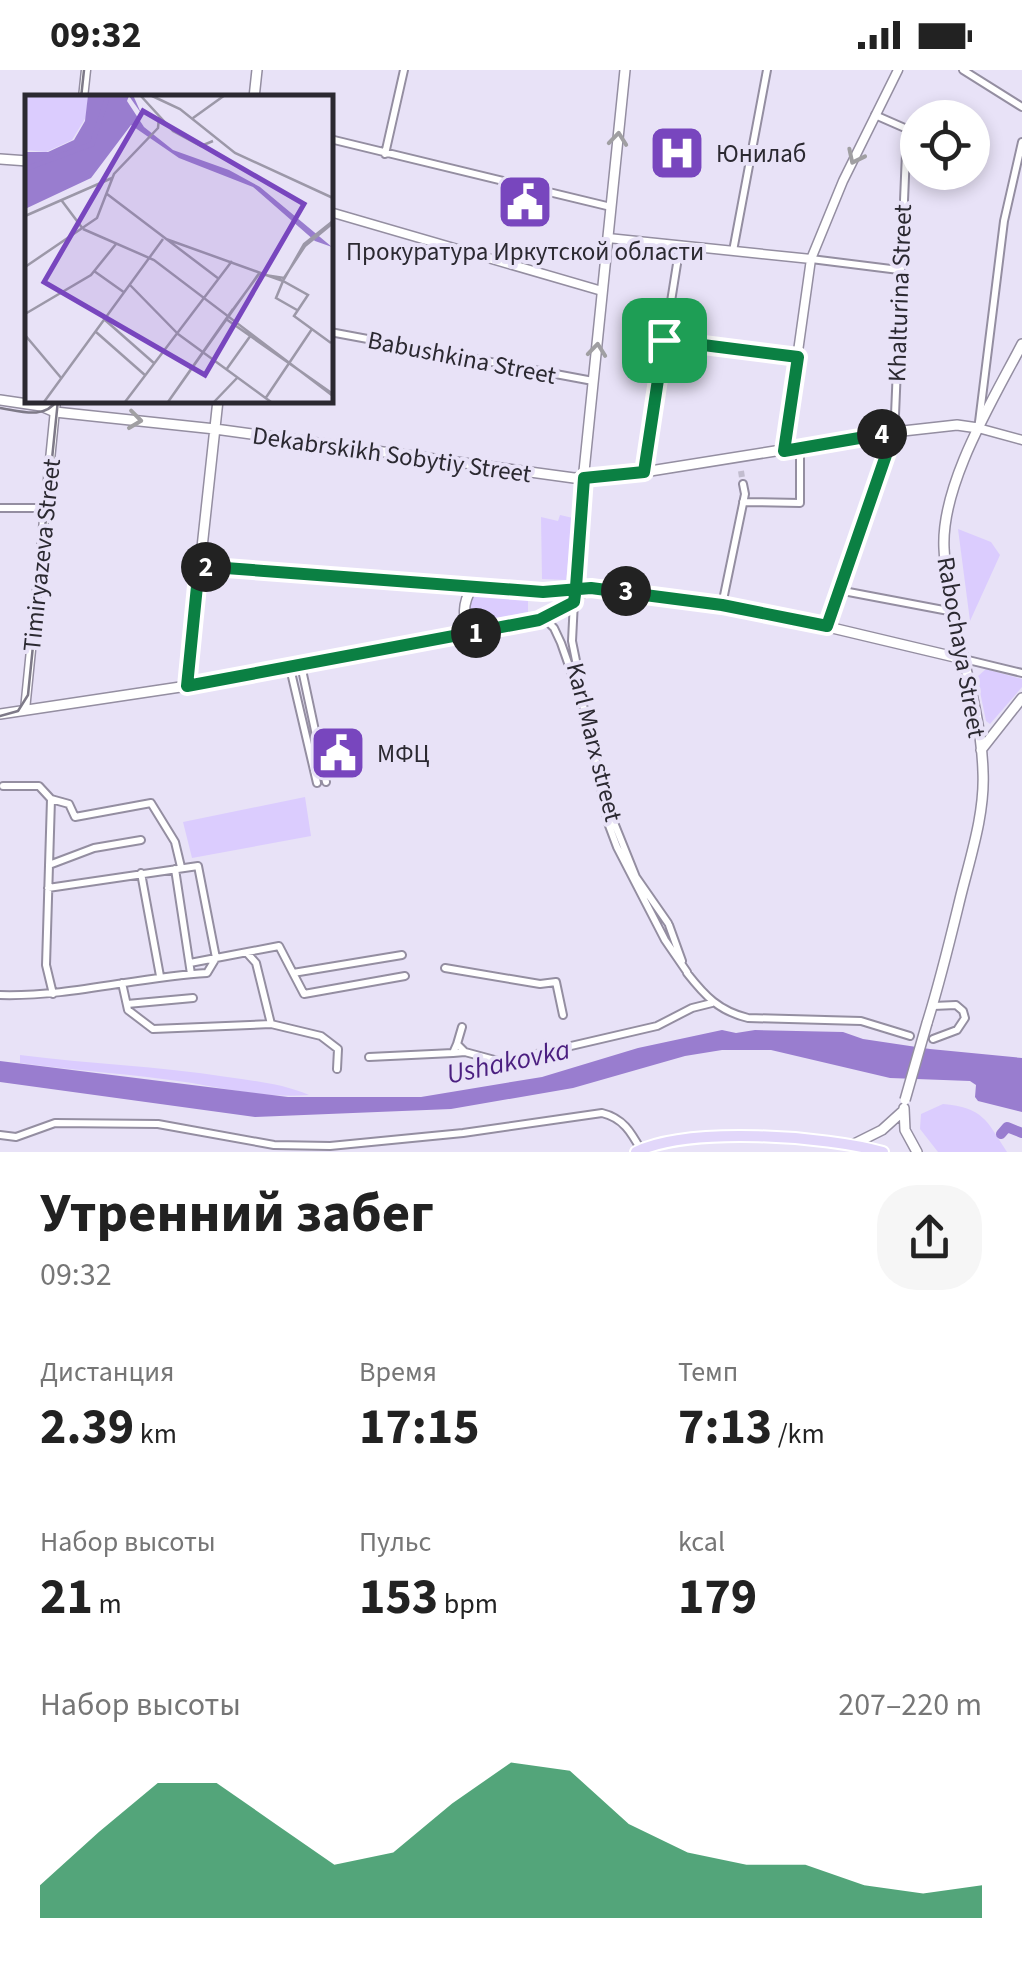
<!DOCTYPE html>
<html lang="ru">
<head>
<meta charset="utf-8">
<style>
	:root { --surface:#fff; --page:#f6f6f6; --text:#222; --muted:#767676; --accent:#0b8043 }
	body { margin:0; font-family:"Source Sans 3",sans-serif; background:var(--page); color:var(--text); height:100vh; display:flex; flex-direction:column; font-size:38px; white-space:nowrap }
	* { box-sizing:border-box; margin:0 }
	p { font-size:32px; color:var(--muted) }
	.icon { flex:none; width:55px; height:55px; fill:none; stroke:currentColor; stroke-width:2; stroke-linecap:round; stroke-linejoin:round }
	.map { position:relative; height:1082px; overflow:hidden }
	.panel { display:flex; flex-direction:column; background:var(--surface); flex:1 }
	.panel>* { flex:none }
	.tools { position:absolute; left:900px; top:30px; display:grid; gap:20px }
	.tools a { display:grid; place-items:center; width:90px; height:90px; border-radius:50%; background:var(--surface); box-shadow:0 5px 15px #0003; font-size:50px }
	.pin { position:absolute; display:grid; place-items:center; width:85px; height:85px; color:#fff; margin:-42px; border-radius:20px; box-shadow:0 5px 15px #0006 }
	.km { position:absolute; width:50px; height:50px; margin:-25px; border-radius:50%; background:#222; color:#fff; font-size:28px; line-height:50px; text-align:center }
	.round { display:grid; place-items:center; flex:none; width:105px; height:105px; border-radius:40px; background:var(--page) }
	.head { display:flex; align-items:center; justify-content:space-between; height:170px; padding:0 40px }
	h1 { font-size:55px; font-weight:700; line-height:75px }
	.stats { display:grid; grid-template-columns:repeat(3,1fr); gap:15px; height:170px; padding:10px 40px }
	.stats div { display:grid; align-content:center }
	.stats b { font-size:50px; font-weight:700 }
	.stats small { font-size:28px; font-weight:400 }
	.stats p { font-size:28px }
	.chart { height:280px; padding:20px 40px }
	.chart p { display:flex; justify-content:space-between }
	.chart svg { width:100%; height:180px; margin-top:10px; fill:var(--accent); opacity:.7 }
	.status { display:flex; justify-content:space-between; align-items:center; height:70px; padding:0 50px; background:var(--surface); direction:ltr }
	.status svg { height:28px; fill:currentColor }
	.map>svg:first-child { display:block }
	.green { fill:#dbccfe }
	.water { fill:#997dcf }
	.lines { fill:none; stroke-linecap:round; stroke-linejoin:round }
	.river { stroke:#997dcf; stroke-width:10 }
	.minor-tunnel { stroke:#c2bdcf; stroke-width:6; stroke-dasharray:6 3; stroke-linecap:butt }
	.minor-casing { stroke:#948ea1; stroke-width:10 }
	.tertiary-casing { stroke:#948ea1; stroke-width:11 }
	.secondary-casing { stroke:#948ea1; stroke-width:12 }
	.primary-casing { stroke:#fff; stroke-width:14 }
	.minor { stroke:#fff; stroke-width:6 }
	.tertiary { stroke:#fff; stroke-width:8 }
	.secondary { stroke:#fff; stroke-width:9 }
	.primary { stroke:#e2d7fa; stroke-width:10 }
	.tram { stroke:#7e7a88; stroke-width:2.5 }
	.secondary-bridge-casing { stroke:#948ea1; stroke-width:12; stroke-linecap:butt }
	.secondary-bridge { stroke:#fff; stroke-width:9 }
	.oneway { stroke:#a09fa2 }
	.route-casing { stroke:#fff; stroke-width:20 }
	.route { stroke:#0b8043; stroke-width:12 }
	.labels { text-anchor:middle; stroke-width:8; stroke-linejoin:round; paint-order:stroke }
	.poi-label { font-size:25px; fill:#2b2931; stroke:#e8e2f7; text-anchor:start }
	.street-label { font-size:25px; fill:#2b2931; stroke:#e8e2f7 }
	.water-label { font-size:28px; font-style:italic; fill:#4b1f80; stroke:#e8e2f7 }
	.inset-river { fill:none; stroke:#997dcf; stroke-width:5 }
	.inset-road { fill:none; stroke:#9c98a8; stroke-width:2.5 }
	.view { fill:#7846be; fill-opacity:0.15; stroke:#7846be; stroke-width:5 }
	.inset-edge { fill:none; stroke:#2b2931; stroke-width:5 }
</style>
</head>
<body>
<div class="status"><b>09:32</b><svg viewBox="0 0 49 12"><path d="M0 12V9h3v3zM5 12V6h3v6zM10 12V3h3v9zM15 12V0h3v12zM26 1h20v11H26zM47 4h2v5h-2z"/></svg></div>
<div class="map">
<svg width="1022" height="1082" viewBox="0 0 1022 1082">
	<rect width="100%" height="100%" fill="#e8e2f7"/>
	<path class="green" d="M560,445L573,448L566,510L542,509L541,447L558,451Z
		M958,459L991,472L1000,485L970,551Z
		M473,525L528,529V542L471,553L469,530Z
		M986,599L1022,609V617L990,654L986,651L977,607Z
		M305,727L311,766L192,788L183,752Z
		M20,985C89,994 158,996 227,1007C255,1011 283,1014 309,1025C269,1028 231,1020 192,1013C135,1004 77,1001 20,993Z
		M943,1034C983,1038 986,1049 1007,1082H938L920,1059L921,1044Z"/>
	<path class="water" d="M722,960L736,963L755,960L843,962L863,969L930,979L1022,988V1042L978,1031L975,1027L976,1015L970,1011L890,1008L771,980H722L685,986L573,1018L451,1039L255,1047L0,1012V991L288,1027H421L542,1007L638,978Z"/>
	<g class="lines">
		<path class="river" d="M1001,1064L1007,1057L1022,1063"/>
		<path class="minor-tunnel" d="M741,401L743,414"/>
		<g class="minor-casing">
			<path id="minor" d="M963,0L1022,37
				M330,69L611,137
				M385,84L404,0
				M733,181L767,0
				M811,189L899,200
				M330,262L593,311
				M664,270L798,287
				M979,352L1004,151L1022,72
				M644,401L680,175
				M743,432L800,433V378
				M0,438H46
				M838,520L954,542
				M574,531L572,571L583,625
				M722,535L745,424L743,414
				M544,548L554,558L561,573L588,650L608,753L617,777L665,870L687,902
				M827,556L894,369L907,59L875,45
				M964,589L1022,603
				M301,595L326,712
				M290,598L317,713
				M3,716H39L51,729L46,895L53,924
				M51,729L69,734L75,747L151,733L175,772L181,797
				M609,740L636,807L668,853
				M49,795L94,778L141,770
				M175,799L191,904
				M141,803L160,906
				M48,818L198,796L216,888L190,893
				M669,855L682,891
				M445,898L540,914L556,912L563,945
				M293,903L304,924L405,906
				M687,903C705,926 719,941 748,948L861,951L910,966
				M122,913L128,940L153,959L271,954L256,893L247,883
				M0,925C70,927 137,907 207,903L216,888L279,876L293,903L402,885
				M127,934L193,928
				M933,936L956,935L963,941L965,948L957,960L933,969
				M271,954L321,966L338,979L337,999
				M457,974L462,957
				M465,982L457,974L453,983L465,982L502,992L657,956L692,938L712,933
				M369,987L453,983
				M0,1065L16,1067L55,1053L158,1054L274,1075L330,1076L463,1063L602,1043C623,1048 631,1062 641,1080"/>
		</g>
		<g class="tertiary-casing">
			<path id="tertiary" d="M83,28L86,0
				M330,142L602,221
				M608,168L811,189
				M978,358L1022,370
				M784,381L811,189L843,111L898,0
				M25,640L56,330"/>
		</g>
		<g class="secondary-casing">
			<path id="secondary" d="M254,28L257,0
				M0,89L28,91
				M0,330L41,336L55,342L215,359L574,408L644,402L894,362L957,355L978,358
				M199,496L472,518L553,522L576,517L638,523L786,547L963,589
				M576,520L582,421L625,0
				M469,565C463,548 462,533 472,518
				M187,616L218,330
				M0,644L187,616L469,565L544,548L589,519
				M981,680L1022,628
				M927,953C940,912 950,870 960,829C970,788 985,744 983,702C981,626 947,554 944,478C941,414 993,330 1022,274
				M904,1038L905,1060L917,1082
				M852,1075L882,1060L903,1041"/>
		</g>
		<g class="primary-casing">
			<path id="primary" d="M636,1082C688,1056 827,1066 883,1082"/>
		</g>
		<use href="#minor" class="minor"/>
		<use href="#tertiary" class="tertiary"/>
		<use href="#secondary" class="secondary"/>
		<use href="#primary" class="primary"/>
		<path class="tram" d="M81,28L84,0
			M0,338C20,341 45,350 57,330
			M0,646L18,641L28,625L58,330"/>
		<g class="secondary-bridge-casing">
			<path id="secondary-bridge" d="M905,1030L927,953"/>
		</g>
		<use href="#secondary-bridge" class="secondary-bridge"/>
	</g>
	<defs><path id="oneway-chevron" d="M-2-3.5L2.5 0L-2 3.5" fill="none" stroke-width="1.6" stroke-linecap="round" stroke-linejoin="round" transform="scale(2.5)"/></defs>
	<g class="oneway">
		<use href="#oneway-chevron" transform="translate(618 69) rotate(-84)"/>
		<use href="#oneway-chevron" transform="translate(855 87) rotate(116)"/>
		<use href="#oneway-chevron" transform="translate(597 280) rotate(-84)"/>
		<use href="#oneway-chevron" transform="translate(135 350) rotate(7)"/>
	</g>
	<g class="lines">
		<g class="route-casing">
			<path id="route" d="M664,270L644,402L584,408L576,517L574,532L539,550L187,616L199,496L543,522L591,518L722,535L827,556L894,362L784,381L798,287L664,270"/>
		</g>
		<use href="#route" class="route"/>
	</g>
	<defs>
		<g id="hospital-square" transform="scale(2.875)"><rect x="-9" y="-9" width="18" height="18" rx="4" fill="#7846be" stroke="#e8e2f7"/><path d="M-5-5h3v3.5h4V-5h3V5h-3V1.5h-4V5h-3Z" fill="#fff"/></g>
		<g id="civic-square" transform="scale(2.875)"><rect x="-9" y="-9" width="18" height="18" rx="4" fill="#7846be" stroke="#e8e2f7"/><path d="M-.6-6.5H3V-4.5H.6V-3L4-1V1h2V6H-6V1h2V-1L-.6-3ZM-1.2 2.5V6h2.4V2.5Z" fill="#fff"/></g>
	</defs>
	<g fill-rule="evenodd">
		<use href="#hospital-square" x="677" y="83"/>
		<use href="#civic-square" x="525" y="132"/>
		<use href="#civic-square" x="338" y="683"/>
	</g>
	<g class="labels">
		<g class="poi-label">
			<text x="716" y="92">Юнилаб</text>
			<text x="525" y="190" text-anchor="middle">Прокуратура Иркутской области</text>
			<text x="377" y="692">МФЦ</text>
		</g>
		<g class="street-label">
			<text transform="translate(899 223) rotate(-88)" y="9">Khalturina Street</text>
			<text transform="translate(462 287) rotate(11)" y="9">Babushkina Street</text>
			<text transform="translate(392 384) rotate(8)" y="9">Dekabrskikh Sobytiy Street</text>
			<text transform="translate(41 485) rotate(-84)" y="9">Timiryazeva Street</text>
			<text transform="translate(962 577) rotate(80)" y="9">Rabochaya Street</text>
			<text transform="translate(595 672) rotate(76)" y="9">Karl Marx street</text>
		</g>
		<g class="water-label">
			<text transform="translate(508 991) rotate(-12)" y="10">Ushakovka</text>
		</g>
	</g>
	<g transform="translate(25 25)">
		<rect width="308" height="308" fill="#e8e2f7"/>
		<path d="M0,0H63L61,22L47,45L21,57L0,55Z" fill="#dbccfe"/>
		<path d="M63,0H108L116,18L104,1L102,6L119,32L148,55L204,75L235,92L307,152L290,146L228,92L154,63L106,30L66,83L0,114V57H23L49,45L60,26Z" fill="#997dcf"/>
		<path class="inset-river" d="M0,74L67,49L83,0"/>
		<path class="inset-road" d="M115,0L148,36L176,51L188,46M125,0L155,14L210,58L308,103M168,23L200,0M82,99L194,184M37,106L58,134M0,121L87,83M308,128L280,151L259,183L234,179L201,224L308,299M58,134L129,165L308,301M141,144L258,186M0,172L72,123L89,79L133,33L134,22M69,176L100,198M258,186L279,149L308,126M105,190L153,239M272,215L251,203L258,186L283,200L269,221L306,248M0,219L66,180L91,149M80,225L130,269M71,237L121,281M153,239L246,307M0,240L37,284M201,275L226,240M240,304L287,234M19,307L138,144M100,307L207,166M143,307L235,177M143,307L208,214M189,307L212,283"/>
		<path class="view" d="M118,16L279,109L180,280L19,187Z"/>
		<rect width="308" height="308" class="inset-edge"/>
	</g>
</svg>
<div class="tools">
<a><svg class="icon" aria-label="locate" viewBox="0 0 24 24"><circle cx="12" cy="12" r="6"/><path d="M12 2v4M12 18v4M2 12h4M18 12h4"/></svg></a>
</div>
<div class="pin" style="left:664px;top:270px;background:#1e9e55"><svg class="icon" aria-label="arrive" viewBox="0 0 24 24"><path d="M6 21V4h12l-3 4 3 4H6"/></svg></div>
<b class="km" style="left:476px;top:563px">1</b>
<b class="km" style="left:206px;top:497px">2</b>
<b class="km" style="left:626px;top:521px">3</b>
<b class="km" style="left:882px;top:364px">4</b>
</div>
<section class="panel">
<div class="head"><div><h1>Утренний забег</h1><p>09:32</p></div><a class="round"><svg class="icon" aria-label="share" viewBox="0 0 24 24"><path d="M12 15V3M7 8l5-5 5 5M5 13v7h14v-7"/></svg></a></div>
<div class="stats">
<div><p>Дистанция</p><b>2.39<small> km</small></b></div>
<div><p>Время</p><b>17:15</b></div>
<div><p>Темп</p><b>7:13<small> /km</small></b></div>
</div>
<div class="stats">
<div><p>Набор высоты</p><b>21<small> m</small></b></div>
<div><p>Пульс</p><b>153<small> bpm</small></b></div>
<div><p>kcal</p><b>179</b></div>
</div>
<div class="chart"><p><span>Набор высоты</span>207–220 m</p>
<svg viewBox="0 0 160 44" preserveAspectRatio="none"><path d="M0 44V36L10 23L20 11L30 11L40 21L50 31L60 28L70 16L80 6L90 8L100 21L110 28L120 31L130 31L140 36L150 38L160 36V44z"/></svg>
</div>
</section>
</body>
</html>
